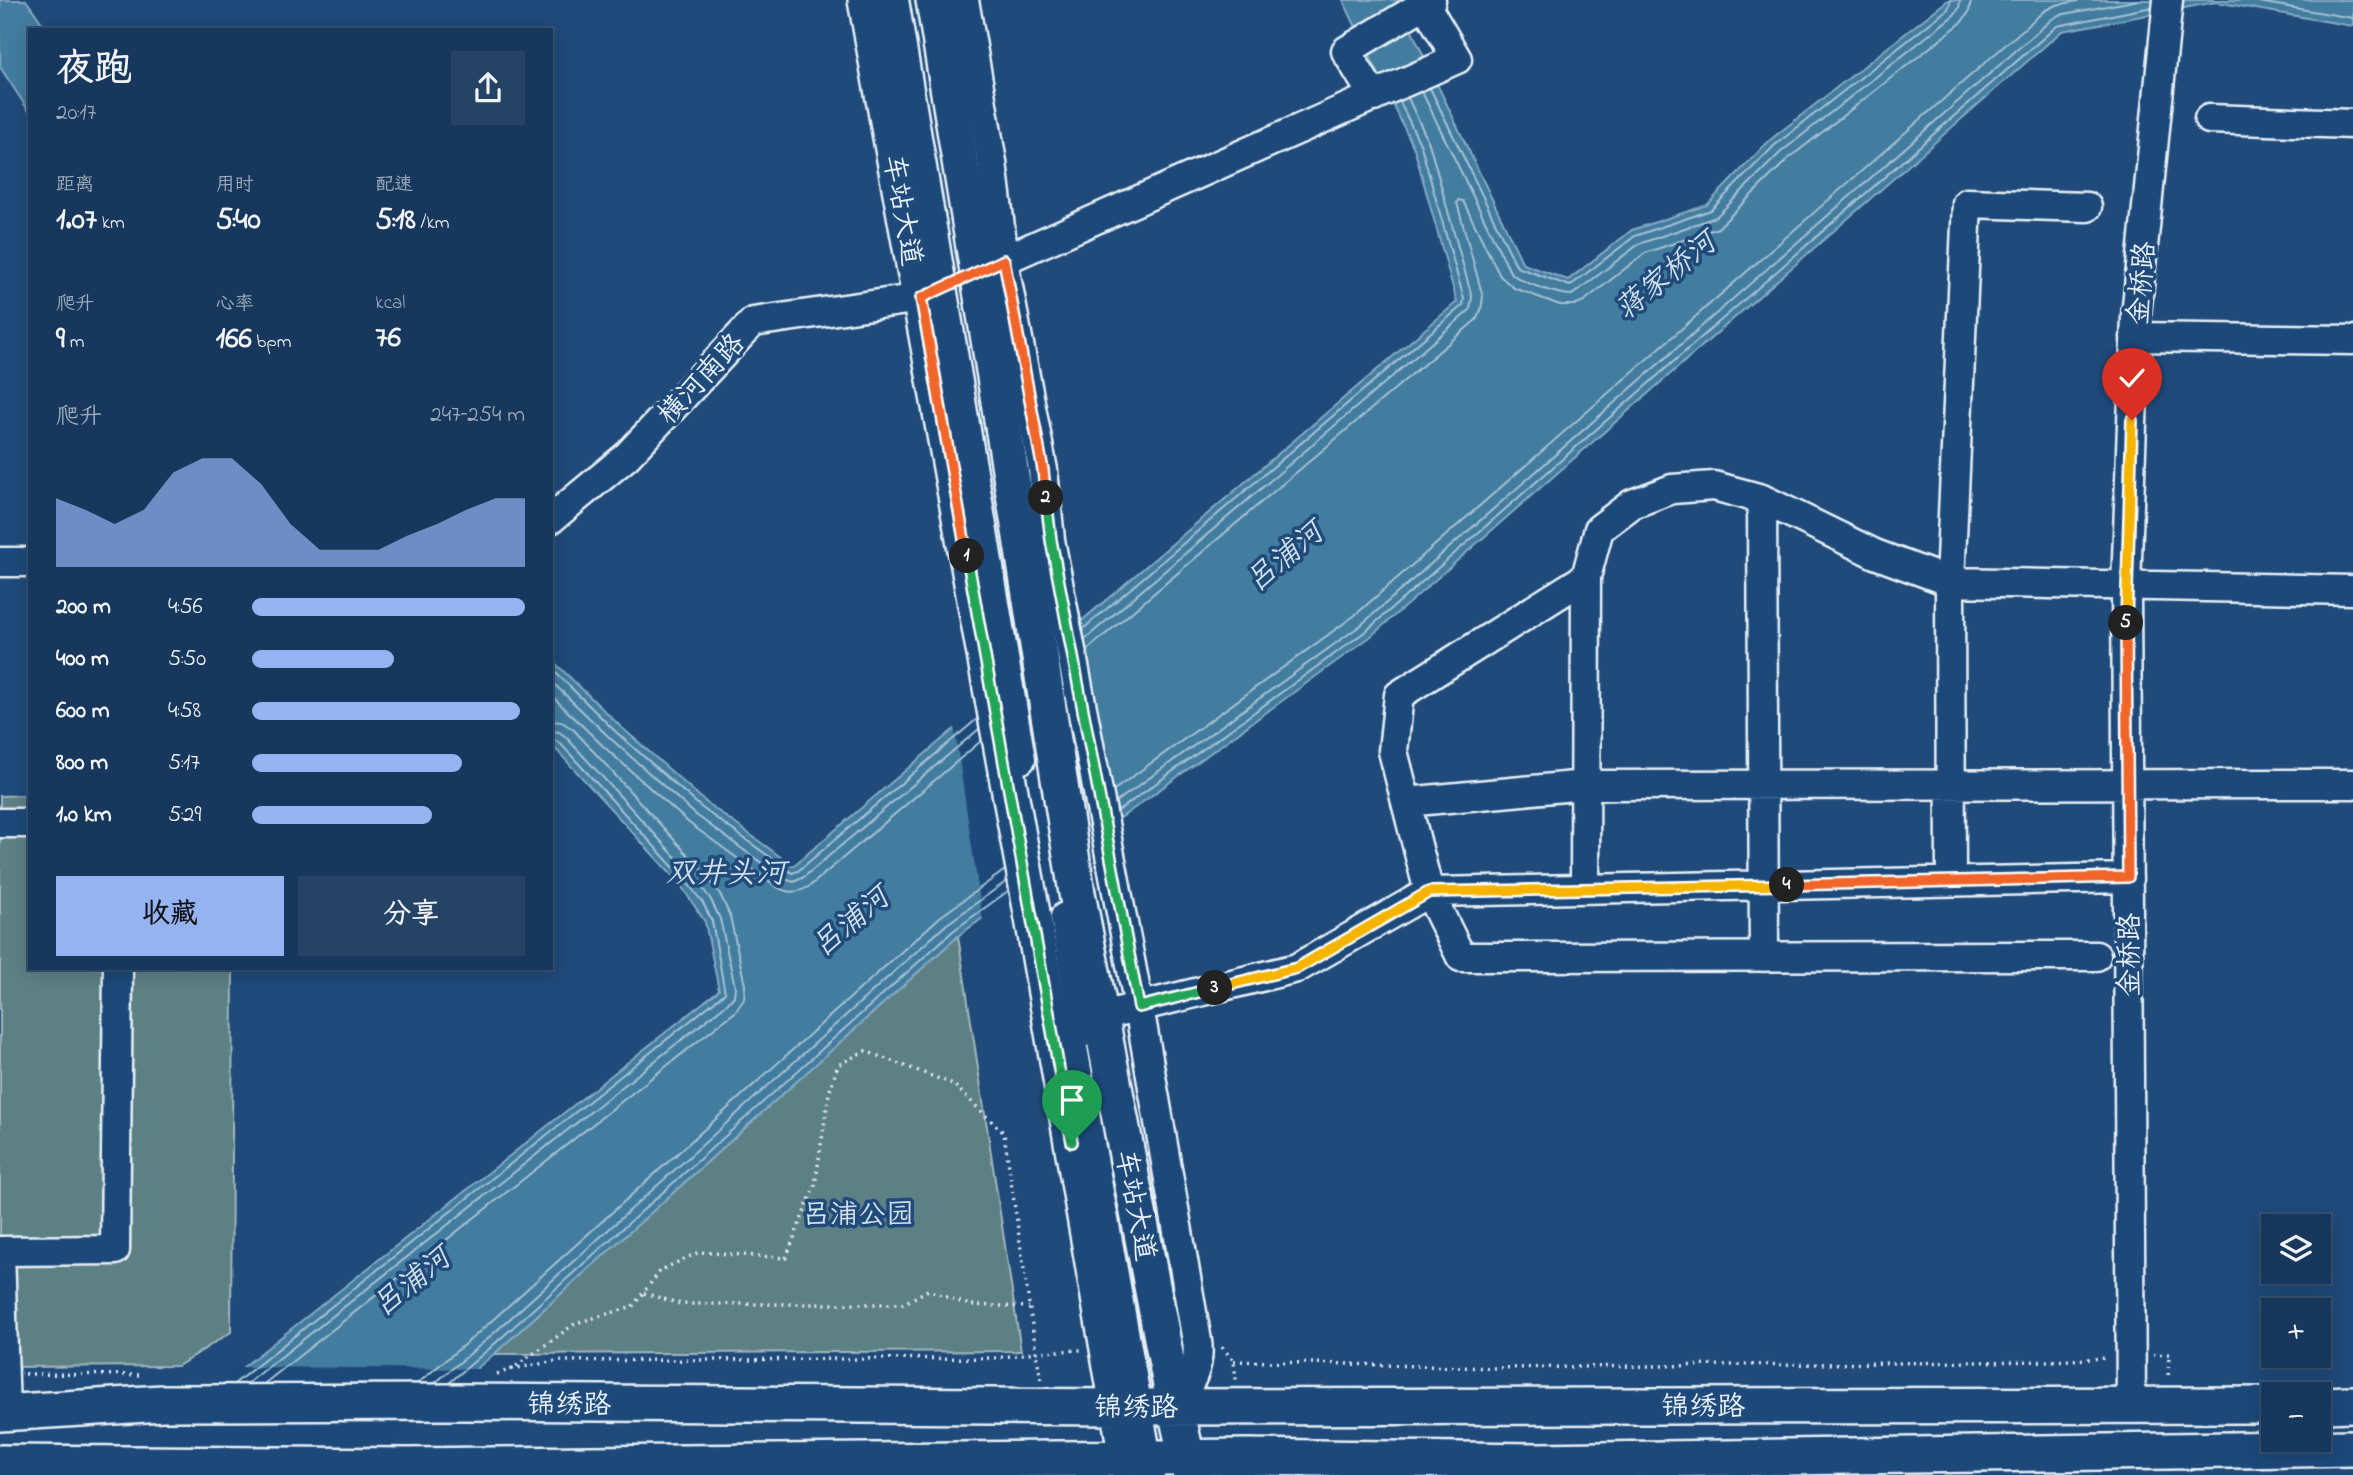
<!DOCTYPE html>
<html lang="zh">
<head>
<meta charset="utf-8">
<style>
	:root { --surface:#17385c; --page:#244365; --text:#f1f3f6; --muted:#9eacbb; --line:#365272; --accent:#95b2f1 }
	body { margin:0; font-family:"Indie Flower","LXGW WenKai TC",sans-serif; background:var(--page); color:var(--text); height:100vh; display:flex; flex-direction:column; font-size:26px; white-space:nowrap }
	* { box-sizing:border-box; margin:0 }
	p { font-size:23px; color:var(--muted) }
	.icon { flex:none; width:38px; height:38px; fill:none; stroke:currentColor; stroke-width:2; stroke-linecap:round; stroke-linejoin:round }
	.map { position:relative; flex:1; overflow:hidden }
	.drawer { position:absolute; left:28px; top:28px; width:525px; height:942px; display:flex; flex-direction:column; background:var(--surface); border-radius:0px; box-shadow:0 4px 18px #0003,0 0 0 2px var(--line) }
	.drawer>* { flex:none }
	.tools { position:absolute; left:2261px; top:1214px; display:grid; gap:14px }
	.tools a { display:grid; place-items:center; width:70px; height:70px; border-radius:0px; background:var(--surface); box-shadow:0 4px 18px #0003,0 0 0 2px var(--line); font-size:35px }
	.pin { position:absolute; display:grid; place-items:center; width:60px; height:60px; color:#fff; margin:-72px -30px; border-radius:50% 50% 50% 0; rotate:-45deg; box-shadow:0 0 7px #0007 }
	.pin .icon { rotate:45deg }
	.km { position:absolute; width:35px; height:35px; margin:-18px; border-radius:50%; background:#222; color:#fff; font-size:19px; line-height:35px; text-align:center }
	.round { display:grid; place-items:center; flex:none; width:74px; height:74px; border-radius:0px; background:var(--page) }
	.overview { display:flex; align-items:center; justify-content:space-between; height:119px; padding:0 28px }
	h1 { font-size:38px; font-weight:800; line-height:52px }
	.metrics { display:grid; grid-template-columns:repeat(3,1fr); gap:10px; height:119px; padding:7px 28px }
	.metrics div { display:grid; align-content:center }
	.metrics b { font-size:30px; font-weight:800 }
	.metrics small { font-size:19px; font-weight:400 }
	.metrics p { font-size:19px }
	.chart { height:196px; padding:14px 28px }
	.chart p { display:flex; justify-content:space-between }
	.chart svg { width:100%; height:126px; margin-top:7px; fill:var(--accent); opacity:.7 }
	.cta { display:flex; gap:14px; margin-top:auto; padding:14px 28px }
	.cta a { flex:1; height:80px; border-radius:0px; background:var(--accent); color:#111; font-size:28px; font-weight:800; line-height:80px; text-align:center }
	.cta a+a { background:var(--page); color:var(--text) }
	ul { padding:0 28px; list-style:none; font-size:23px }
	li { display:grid; grid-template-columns:112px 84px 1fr; align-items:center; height:52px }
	li i { height:18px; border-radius:9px; background:var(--accent) }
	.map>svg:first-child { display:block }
	.green { fill:#5d8085; stroke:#a2b8be; stroke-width:2 }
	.water { fill:#437b9f; stroke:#85aac3; stroke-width:2 }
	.pier { fill:#1f4a7a }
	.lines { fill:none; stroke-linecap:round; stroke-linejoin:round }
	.shore { stroke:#a6c2d4; stroke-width:2 }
	.minor-casing { stroke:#e8f1f8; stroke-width:33 }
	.major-casing { stroke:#e8f1f8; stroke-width:40 }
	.path { stroke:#e8f1f8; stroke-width:3.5; stroke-dasharray:2 5; stroke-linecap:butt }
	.minor { stroke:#1f4a7a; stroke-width:28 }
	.major { stroke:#1f4a7a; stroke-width:35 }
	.split-1-casing { stroke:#fff; stroke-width:14 }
	.split-2-casing { stroke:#fff; stroke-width:14 }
	.split-3-casing { stroke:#fff; stroke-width:14 }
	.split-4-casing { stroke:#fff; stroke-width:14 }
	.split-5-casing { stroke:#fff; stroke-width:14 }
	.split-6-casing { stroke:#fff; stroke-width:14 }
	.split-1 { stroke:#22a559; stroke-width:9 }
	.split-2 { stroke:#f0652b; stroke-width:9 }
	.split-3 { stroke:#22a559; stroke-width:9 }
	.split-4 { stroke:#f5b400; stroke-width:9 }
	.split-5 { stroke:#f0652b; stroke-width:9 }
	.split-6 { stroke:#f5b400; stroke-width:9 }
	.labels { text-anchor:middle; stroke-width:7; stroke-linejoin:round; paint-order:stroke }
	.street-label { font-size:28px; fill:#e8f1f8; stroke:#1f4a7a }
	.park-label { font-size:28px; fill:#d3e0e7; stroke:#1f4a7a }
	.water-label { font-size:30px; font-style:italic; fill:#cfdfeb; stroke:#1f4a7a }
</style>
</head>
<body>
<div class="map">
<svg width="2353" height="1475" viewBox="0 0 2353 1475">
	<rect width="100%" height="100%" fill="#1f4a7a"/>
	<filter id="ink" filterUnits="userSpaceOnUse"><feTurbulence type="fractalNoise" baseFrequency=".0143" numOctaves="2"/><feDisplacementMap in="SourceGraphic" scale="14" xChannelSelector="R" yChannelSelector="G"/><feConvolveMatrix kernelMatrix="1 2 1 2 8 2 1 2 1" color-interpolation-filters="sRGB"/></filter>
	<g filter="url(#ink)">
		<path class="green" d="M30,795V968H233L231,1332L178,1366L0,1367V796Z
			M958,936L1021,1351L494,1354Z"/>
		<path class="water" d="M0,0H26L47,30H30V113L0,67Z
			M1343,0H1397L1523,264L1568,280L1632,230L1707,205L1770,140L1948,0H2353V26L2216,2L2062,31L1370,637L958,936L494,1354L349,1475H107L719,990L705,922L680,884L551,744V659L620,726L707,803L793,866L1457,302L1414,148Z"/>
		<path class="pier" d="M1080,618L1118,824L983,922L954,725Z
			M238,1367L482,1369L354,1475L105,1472Z"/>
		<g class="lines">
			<path class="shore" d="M2247,0L2353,18
				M1430,88L1517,267L1570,286L1635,236L1711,210L1775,145L1948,9L1951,0
				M1422,92L1510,272C1519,282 1558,295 1572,295L1639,244L1716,217L1781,152L1954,15L1959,8L1960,0
				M1083,629L1463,305L1464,299L1421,146L1400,102
				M1085,639L1470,310L1472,297L1429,143L1408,98
				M1087,650L1476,320L1481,310L1483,297L1457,203L1458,200L1463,201L1500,276L1514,288L1560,305H1574L1584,301L1645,253L1718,228L1788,159L1961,23L1969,12L1971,0
				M551,668L616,732L702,808L792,873L798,871L977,719
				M551,681L610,738L696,815L782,878L794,882L804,877L979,729
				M551,695L603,746L689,823L777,887C788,894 799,893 810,886L981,741
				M1114,790L1354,616L2044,11L2056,5L2083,0
				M1116,802L1361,625L2052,19L2059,15L2139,0
				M1118,811L1366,631L2057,26L2152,7
				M248,1383L728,1003L734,996L735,987L720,919L710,898L691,874L566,737L559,732L551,731
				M265,1383L735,1012L744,999L745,985L730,916L720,894L699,867L574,730L562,722L551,721
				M418,1383L477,1334L940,917L1005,870
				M435,1383L484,1342L947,924L1007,881
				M449,1383L490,1348L953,931L1008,891
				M234,1384L725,993L712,921L703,903L685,880L559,742L551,740"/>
			<g class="minor-casing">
				<path id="minor" d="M894,0L1021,759
					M964,0L992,162L1006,276L1043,470L1050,540L1139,1007L1197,1341C1201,1367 1189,1385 1175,1406
					M1374,97L1346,51L1431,0
					M2209,119L2353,124
					M990,266L1457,59L1425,4
					M2135,337L2353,340
					M1762,499L1764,957
					M551,519L627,456L753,322L921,298L937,291
					M0,562H30
					M1406,802L1585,785L2353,784
					M0,823H30
					M1951,881L1950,582L1967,203L2087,207
					M1585,888L1586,577
					M1065,917L1084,1032
					M2096,956L1461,957L1429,892L1393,751L1399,695L1586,577L1599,529L1632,504L1672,489L1714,486L1762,499L1875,554L1950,582L2353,590
					M1066,1009L1150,1475
					M1101,1016L1297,968L1429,892L2128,878
					M2131,1407L2126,586L2136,316L2168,0
					M5,1413L0,1251L115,1250L118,968"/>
			</g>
			<g class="major-casing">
				<path id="major" d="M866,0L1036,935L1130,1475
					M934,0L1021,537L1077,893L1175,1406L1191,1475
					M2319,1405L2353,1404
					M0,1413L163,1403L462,1402L1118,1407L2273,1405
					M0,1463L408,1466L1247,1457L1538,1461L2353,1448"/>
			</g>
			<path class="path" d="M644,1293L681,1304H903L928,1290L969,1305L1029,1307
				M1222,1347L1234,1361L1236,1380
				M2153,1355L2169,1354L2168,1379
				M1234,1361L1495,1368L2052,1361L2107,1358
				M25,1374L140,1375
				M497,1374L512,1369L576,1323L632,1307L661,1270L699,1252L786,1258L815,1185L829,1093L838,1065L865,1051L953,1084L1004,1133L1036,1352L996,1358L556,1361L512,1369
				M1041,1379L1036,1352L1081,1350"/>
			<use href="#minor" class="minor"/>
			<use href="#major" class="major"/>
		</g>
	</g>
	<g class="lines" filter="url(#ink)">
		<g class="split-1-casing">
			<path id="split-1" d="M967,556L1072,1142"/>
		</g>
		<g class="split-2-casing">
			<path id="split-2" d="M967,556L921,298L1004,260L1043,470L1046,498"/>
		</g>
		<g class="split-3-casing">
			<path id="split-3" d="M1046,498L1051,540L1139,1007L1215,988"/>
		</g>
		<g class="split-4-casing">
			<path id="split-4" d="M1215,988L1297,968L1429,892L1787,885"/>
		</g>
		<g class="split-5-casing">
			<path id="split-5" d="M1787,885L2128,877L2126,623"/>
		</g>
		<g class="split-6-casing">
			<path id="split-6" d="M2126,623L2132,420"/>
		</g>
		<use href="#split-1" class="split-1"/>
		<use href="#split-2" class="split-2"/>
		<use href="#split-3" class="split-3"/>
		<use href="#split-4" class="split-4"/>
		<use href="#split-5" class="split-5"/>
		<use href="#split-6" class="split-6"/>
	</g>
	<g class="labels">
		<g class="street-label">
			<text transform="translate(904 210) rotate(80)" y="10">车站大道</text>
			<text transform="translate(2140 283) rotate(-85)" y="10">金桥路</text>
			<text transform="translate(700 378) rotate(-47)" y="10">横河南路</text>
			<text transform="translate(2128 955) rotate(-90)" y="10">金桥路</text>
			<text transform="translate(1137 1205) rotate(79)" y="10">车站大道</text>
			<text x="569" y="1413">锦绣路</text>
			<text x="1703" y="1415">锦绣路</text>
			<text x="1136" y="1416">锦绣路</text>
		</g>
		<g class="park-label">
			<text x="858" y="1223">吕浦公园</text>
		</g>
		<g class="water-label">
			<text transform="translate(1665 275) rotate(-39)" y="10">蒋家桥河</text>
			<text transform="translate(1284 556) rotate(-40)" y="10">吕浦河</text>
			<text x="726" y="882">双井头河</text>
			<text transform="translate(850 921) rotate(-40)" y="10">吕浦河</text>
			<text transform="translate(411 1281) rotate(-39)" y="10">吕浦河</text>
		</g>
	</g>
</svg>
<div class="tools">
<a><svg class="icon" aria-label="layers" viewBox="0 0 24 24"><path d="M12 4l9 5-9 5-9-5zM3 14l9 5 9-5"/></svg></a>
<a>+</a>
<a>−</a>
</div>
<div class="pin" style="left:1072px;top:1142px;background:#1e9e55"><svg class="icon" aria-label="arrive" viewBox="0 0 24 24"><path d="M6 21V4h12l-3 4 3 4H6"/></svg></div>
<div class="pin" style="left:2132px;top:420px;background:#d93025"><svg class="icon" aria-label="check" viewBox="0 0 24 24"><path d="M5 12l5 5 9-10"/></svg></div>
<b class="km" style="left:967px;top:556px">1</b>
<b class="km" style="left:1046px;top:498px">2</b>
<b class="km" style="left:1215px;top:988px">3</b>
<b class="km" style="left:1787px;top:885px">4</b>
<b class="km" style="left:2126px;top:623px">5</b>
<section class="drawer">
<div class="overview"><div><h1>夜跑</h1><p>20:17</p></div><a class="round"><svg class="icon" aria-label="share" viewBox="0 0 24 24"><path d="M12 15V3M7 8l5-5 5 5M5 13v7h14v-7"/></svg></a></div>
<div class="metrics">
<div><p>距离</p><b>1.07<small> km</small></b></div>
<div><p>用时</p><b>5:40</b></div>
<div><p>配速</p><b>5:18<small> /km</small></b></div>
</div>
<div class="metrics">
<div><p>爬升</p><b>9<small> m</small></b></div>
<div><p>心率</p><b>166<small> bpm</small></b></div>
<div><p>kcal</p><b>76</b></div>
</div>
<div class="chart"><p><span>爬升</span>247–254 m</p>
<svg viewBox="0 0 160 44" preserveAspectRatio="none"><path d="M0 44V20L10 24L20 29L30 24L40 11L50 6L60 6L70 15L80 29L90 38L100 38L110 38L120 33L130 29L140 24L150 20L160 20V44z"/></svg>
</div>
<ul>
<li><b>200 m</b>4:56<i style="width:100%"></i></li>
<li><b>400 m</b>5:50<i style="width:52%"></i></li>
<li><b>600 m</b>4:58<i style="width:98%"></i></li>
<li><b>800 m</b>5:17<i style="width:77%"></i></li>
<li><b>1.0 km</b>5:29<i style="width:66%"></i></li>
</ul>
<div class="cta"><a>收藏</a><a>分享</a></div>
</section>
</div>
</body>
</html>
